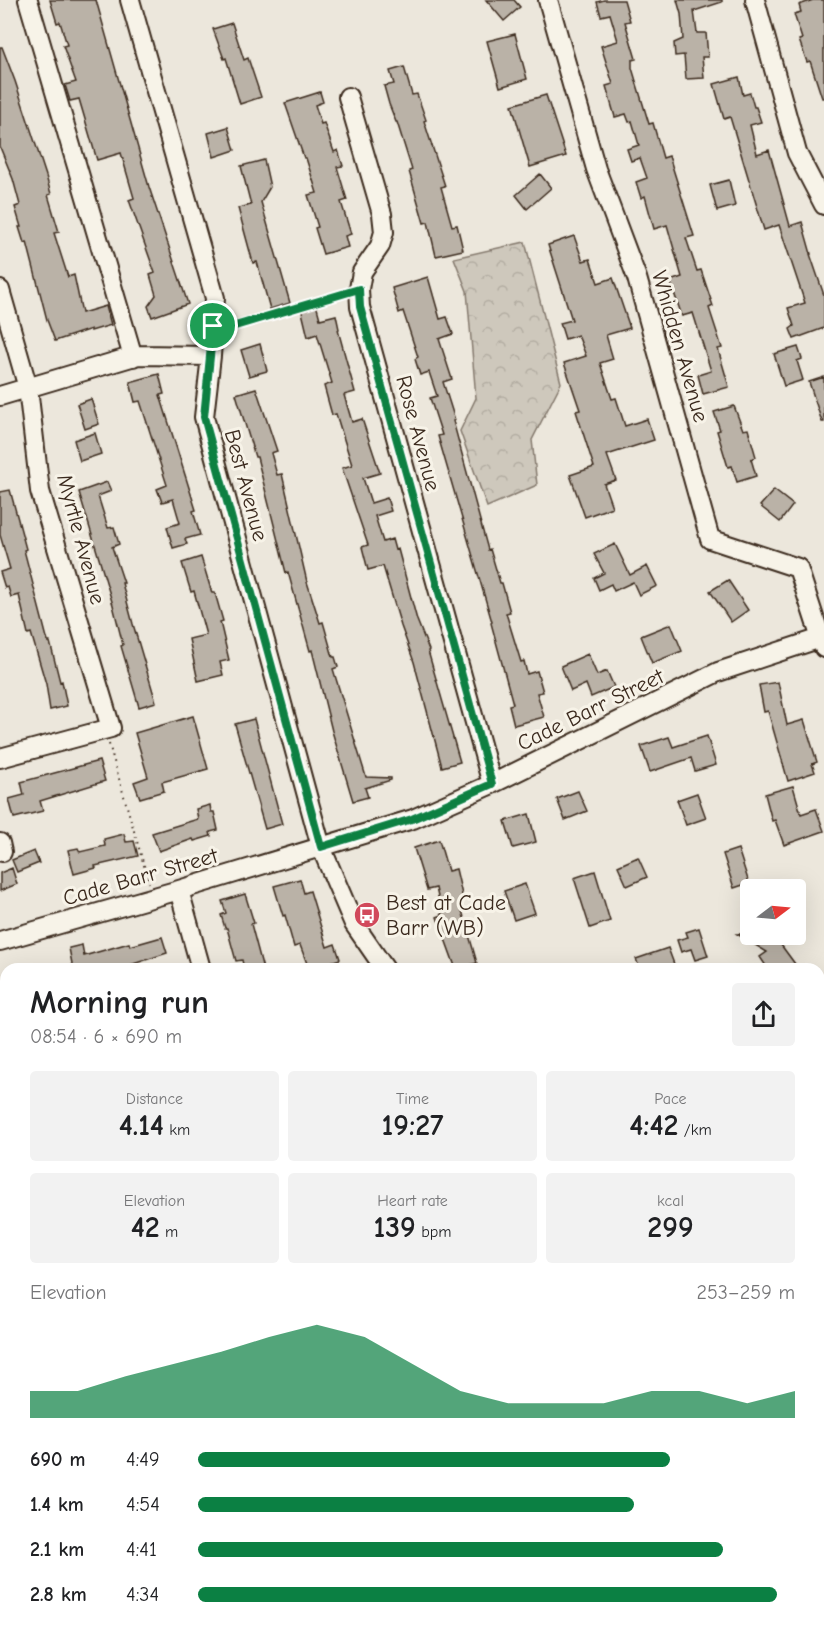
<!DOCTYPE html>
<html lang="en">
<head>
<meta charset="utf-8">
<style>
	:root { --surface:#fff; --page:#f2f2f2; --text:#202124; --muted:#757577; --accent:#0b8043 }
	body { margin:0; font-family:"Comic Neue",sans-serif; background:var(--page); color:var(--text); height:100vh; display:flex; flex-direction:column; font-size:22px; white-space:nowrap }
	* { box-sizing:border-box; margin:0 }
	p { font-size:20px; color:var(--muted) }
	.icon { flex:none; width:33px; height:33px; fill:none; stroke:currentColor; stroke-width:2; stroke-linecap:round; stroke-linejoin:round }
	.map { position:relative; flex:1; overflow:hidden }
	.drawer { position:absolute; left:0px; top:963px; width:825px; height:668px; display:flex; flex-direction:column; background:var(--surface); border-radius:18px 18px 0 0; box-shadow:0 6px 24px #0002 }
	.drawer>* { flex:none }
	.needle { width:39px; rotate:74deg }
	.controls { position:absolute; left:740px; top:879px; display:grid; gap:12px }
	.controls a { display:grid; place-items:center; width:66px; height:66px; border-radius:6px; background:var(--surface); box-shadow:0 6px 24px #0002; font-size:30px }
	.pin { position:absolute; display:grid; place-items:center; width:51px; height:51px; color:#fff; margin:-26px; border:3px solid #fff; border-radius:50%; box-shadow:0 2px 6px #0007 }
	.round { display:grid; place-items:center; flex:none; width:63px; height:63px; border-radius:6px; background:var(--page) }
	.headline { display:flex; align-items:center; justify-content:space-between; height:102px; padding:0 30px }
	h1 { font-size:33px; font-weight:600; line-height:45px }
	.stats { display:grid; grid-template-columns:repeat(3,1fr); gap:9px; height:102px; padding:6px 30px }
	.stats div { display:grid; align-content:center; border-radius:6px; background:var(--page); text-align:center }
	.stats b { font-size:30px; font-weight:600 }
	.stats small { font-size:16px; font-weight:400 }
	.stats p { font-size:16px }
	.chart { height:168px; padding:12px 30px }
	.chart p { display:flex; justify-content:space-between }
	.chart svg { width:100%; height:108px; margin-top:6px; fill:var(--accent); opacity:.7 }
	ul { padding:0 30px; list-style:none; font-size:20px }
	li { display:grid; grid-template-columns:96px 72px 1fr; align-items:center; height:45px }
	li i { height:15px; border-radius:8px; background:var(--accent) }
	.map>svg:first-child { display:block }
	.forest { fill:url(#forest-crowns); stroke:#84796d; stroke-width:1.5 }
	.building { fill:#bab2a7; stroke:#3b2a1e; stroke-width:1.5 }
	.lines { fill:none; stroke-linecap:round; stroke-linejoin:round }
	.minor-casing { stroke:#3b2a1e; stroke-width:22 }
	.path { stroke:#3b2a1e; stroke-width:2; stroke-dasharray:1.5 4.5; stroke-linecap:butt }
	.minor { stroke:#f7f3e8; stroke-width:18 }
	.route-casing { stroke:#fff; stroke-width:12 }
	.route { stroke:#0b8043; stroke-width:8 }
	.labels { text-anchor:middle; stroke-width:6; stroke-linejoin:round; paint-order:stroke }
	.street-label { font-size:22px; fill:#3b2a1e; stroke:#f7f3e8 }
	.poi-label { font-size:22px; fill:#3b2a1e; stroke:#f7f3e8; text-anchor:start }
</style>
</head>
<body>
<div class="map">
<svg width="824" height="1630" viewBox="0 0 824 1630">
	<defs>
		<pattern id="forest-crowns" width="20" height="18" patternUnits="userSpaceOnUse" patternTransform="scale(1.5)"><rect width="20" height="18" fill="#cec8bc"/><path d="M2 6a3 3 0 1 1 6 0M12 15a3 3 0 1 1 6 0" fill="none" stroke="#b2aca1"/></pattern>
	</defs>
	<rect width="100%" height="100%" fill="#ece7dc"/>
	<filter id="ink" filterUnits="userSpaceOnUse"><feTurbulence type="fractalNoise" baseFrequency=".0167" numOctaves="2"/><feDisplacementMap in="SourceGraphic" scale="12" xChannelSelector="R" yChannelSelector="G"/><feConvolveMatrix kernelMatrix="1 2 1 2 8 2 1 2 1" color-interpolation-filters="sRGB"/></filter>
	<g filter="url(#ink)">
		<path class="forest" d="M525,242L561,383L532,440L537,485L487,507L460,431L476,398L467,291L454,258Z"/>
		<path class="building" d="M50,0H96L149,187L188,304L152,317L148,306L156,295L150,275L155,273L129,200L134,198L121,153L97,160L79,99L70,101L65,85L76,82L63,46L67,45L60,22L57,23Z
			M486,0H514L520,7L504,21Z
			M604,0H624L630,21L625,22L636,59L632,60V68L649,124L653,123L663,158L669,156L694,236L686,238L697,271L701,270L713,306L709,308L722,348L718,349L729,387L703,394L698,375L711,371L693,313L682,316L670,281L682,277L667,225L654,229L645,196L641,198L636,182L647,178L640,158L631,161L627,149L639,145L632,121L629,122L626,114L615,117L606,86L613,84L601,46L618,41L610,14L601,16L597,2Z
			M677,0H722V2L694,11L697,33H706L708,57H702L704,78L686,79L684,55L675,56L674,43L683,39L681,14Z
			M813,0H824V98H822L810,61L807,62L799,40L802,39L794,14L801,12L799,5Z
			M232,23L244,60L248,58L261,97L240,104L226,58L224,59L213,29Z
			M515,34L527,79L500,87L487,41Z
			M0,47H2L15,81L46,176L51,194L48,195L59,232L54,233L68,277L74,275L82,313L106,306L111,325L91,331V329L55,341L47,320L27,242L24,243L19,227H21L15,207L20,205L13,179L0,147Z
			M404,67L412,95L417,94L426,120L424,121L445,186L441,187L452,226L457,225L463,250L436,256L428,222L424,223L409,171L412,170L397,122H396L389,104L384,86L394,84L390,71Z
			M739,77L743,95L750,93L754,107H756L761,122L750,125L757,154L769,150L790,226L802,222L811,254H810L824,295V328L794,339L790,329L794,326L788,308L805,303L779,225L764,230L730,117L724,119L714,84Z
			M320,92L323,102L315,105L321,124L324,123L334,152L338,150L343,166L337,167L347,200L341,202L351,234L345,236L348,247L323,254L315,228L318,227L308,195L317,193L306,158H304L285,103Z
			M546,95L566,156L530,167L512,105Z
			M228,127L235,150L214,157L208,133Z
			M264,160L270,187L261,202L290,303L270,309L257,262L253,263L238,208L251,205L241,166Z
			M540,174L551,188L527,209L516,195Z
			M729,180L735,206L717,211L710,185Z
			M574,236L583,261L590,259L598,283L613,278L630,328L606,335L613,359L600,363L612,399L616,398L625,426L647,419L654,440L607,455L616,480L604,484L612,507L585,517L570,475L594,467L576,411L580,410L564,363L586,356L578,335L565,339L560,323L572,320L548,245Z
			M428,277L440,319L447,317L453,334L439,339L452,379L443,382L455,420L453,421L488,550L490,549L500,583H502L510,612L506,613L521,662L524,661L527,674L537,671L543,692L537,693L544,717L514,725L509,705L513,704L491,623L492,622L438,436L442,435L430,398L437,396L429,372L420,375L415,359L418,357L403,311L399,313L392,288Z
			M316,304L320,319L336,315L339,329L338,330L355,392L344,395L352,422L362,419L380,473L363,478L371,503L387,498L391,511L375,516L383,542L392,539L395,550L398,549L417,620L429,650L428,651L460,762L442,767L414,662L401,626L383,566L368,570L362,547L368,545L342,468L352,465L336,414L332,415L324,386L332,383L317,334L308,337L301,308Z
			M260,344L267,371L249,376L241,350Z
			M798,347L802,359L797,361L803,380L784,386L774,354Z
			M159,374L164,394L160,395L196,510L193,511L200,535L185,539L187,544L173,548L167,527L180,523L173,499L162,502L157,489L167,485L140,401L135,402L130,382Z
			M824,377V422H822L809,382Z
			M256,388L277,451L271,453L277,475L282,474L307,582L320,623L323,622L333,657H335L338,667L333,669L366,777L391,778V780L365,788L368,797L353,801L332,731L312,650L310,651L288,572L286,573L257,457H255L236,394Z
			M91,399L99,424L85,429L77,404Z
			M734,406L743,430L748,429L756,457L751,459L756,476L737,482L732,466L728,467L717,431L720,430L714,412Z
			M95,433L101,454L80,461L74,440Z
			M107,482L111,491L98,496L108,528L114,527L119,544L112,547L124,583H122L133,624L156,702L139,707L121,646L123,645L113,605L79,492Z
			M10,490L26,549L24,550L48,642H50L60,682L62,681L67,706L50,710L46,684L31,633L28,634L19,595L11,597L8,587L5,588L0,572L10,569L0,535V492Z
			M774,490L793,505L780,522L760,506Z
			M615,544L630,575L647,566L657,586L639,595L633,582L614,591L611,584L599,590L594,578L604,573L594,554Z
			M201,557L212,593H215L223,621L220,622L229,660L220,662L223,675L198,681L189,639L206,635L194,591L191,592L182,563Z
			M728,580L748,610L731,622L710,591Z
			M671,624L682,651L652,663L641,636Z
			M588,654L597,675L607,671L614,687L591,697L586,684L571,691L561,666Z
			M778,682L787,725L804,720L817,762L812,764L815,772L788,781L768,711L764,712L759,685Z
			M193,716L208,769L162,782L164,791L140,798L134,782L148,777L135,733Z
			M254,719L282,824L265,829L235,724Z
			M707,736L716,765L695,771L691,758L650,772L641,746L669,737L673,747Z
			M99,761L105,781L40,801L43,811L14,818L9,799L24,795L21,782Z
			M793,786L801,814L816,809L824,831L784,845L775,820L772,821L765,794Z
			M578,791L587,811L565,820L557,799Z
			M697,793L706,818L686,825L677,800Z
			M210,805L211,812H214L218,830L210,832L211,836L194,841L193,839L159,851L152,833L198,819L196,809Z
			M529,814L536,842L513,848L505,821Z
			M124,834L126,842L134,841L138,856L95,866L96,868L74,874L68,850L78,848L80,852L105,846L104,839Z
			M439,840L448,871L456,869L463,899L459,900L477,963L456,969L437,917L442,915L436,888L427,890L414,848Z
			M738,849L749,883L734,888L723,854Z
			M34,851L39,863L17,872L12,860Z
			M638,857L647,877L627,886L618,866Z
			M12,868L17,884L0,891V873Z
			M595,871L610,921L590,928L574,878Z
			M300,879L304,893L310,891L327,947L335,944L340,959L331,962L334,969H309L300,945L294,947L285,915L283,916L274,886Z
			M525,884L535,913L514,920L504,891Z
			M245,894L254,923L251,924L263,969H244L242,960L236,961L227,928H225L221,915L226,913L222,901Z
			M699,928L708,956L695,960L691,949L681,952L677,940L688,937L686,932Z
			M737,934H773L795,964L789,969H768L760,957L767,952Z
			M162,937L167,953L118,969H73L69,948L82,945L84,956L129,943L130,946Z
			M668,948L674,964L661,969H640L636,959Z"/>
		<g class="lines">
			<g class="minor-casing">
				<path id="minor" d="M28,0L133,357
					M130,0L215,298L211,356L204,417L321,847L354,924L385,969
					M548,0L596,169L637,278L710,539L798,568L824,648
					M755,0L797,153L824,205
					M348,97L382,214L384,232L380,246L362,272L359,289L360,307L492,784
					M0,290L28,388L40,491L111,728L0,758
					M0,396L138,355L211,356
					M0,843L2,852
					M179,890L201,969
					M0,941L179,890L413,819L492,784L718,672L824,637
					M0,1115L6,1113
					M0,1131L6,1135
					M819,1165L824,1164
					M0,1326L6,1330
					M819,1558L824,1556
					M426,1624L428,1630
					M600,1624L602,1630
					M785,1624L787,1630
					M0,1626L6,1624"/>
			</g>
			<path class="path" d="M229,326H235L344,293
				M109,744L149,883"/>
			<use href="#minor" class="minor"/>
		</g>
	</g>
	<g class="lines" filter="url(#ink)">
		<g class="route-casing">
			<path id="route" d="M359,289L360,307L492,784L412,819L321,847L204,417L213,326H235Z"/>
		</g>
		<use href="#route" class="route"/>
	</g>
	<defs>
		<g id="bus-disc" transform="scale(1.35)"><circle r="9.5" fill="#d1495b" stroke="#f7f3e8"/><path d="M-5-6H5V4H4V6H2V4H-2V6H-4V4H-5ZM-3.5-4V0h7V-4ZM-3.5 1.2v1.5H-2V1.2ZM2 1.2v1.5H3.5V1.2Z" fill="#fff"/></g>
	</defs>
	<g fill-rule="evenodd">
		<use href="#bus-disc" x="367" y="915"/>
	</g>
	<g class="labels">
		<g class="street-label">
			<text transform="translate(681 346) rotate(74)" y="8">Whidden Avenue</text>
			<text transform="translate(419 433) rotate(75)" y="8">Rose Avenue</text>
			<text transform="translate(247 485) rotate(75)" y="8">Best Avenue</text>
			<text transform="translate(82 539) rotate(75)" y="8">Myrtle Avenue</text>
			<text transform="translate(590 709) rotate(-26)" y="8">Cade Barr Street</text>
			<text transform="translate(140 876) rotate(-16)" y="8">Cade Barr Street</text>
		</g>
		<g class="poi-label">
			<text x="386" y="910">Best at Cade<tspan x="386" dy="25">Barr (WB)</tspan></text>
		</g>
	</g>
</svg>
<div class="controls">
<a><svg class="needle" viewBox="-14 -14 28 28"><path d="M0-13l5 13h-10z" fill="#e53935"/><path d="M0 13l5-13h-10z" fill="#757577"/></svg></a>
</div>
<div class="pin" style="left:213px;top:326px;background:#1e9e55"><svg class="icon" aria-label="arrive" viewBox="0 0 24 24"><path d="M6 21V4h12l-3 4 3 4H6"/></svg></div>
<section class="drawer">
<div class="headline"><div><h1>Morning run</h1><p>08:54 · 6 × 690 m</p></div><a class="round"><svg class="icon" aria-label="share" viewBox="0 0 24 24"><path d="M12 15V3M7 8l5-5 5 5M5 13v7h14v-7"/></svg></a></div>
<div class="stats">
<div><p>Distance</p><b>4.14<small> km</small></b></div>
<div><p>Time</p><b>19:27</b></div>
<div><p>Pace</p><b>4:42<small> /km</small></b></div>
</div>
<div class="stats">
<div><p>Elevation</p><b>42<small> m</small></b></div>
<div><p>Heart rate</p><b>139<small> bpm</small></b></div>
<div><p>kcal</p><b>299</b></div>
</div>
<div class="chart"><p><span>Elevation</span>253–259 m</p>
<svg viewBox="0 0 160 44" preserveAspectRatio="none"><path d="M0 44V33L10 33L20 27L30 22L40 17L50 11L60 6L70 11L80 22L90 33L100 38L110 38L120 38L130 33L140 33L150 38L160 33V44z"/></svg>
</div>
<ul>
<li><b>690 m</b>4:49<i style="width:79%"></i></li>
<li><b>1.4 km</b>4:54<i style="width:73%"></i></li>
<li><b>2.1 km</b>4:41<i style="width:88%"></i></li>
<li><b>2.8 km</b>4:34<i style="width:97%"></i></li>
</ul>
</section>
</div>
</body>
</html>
